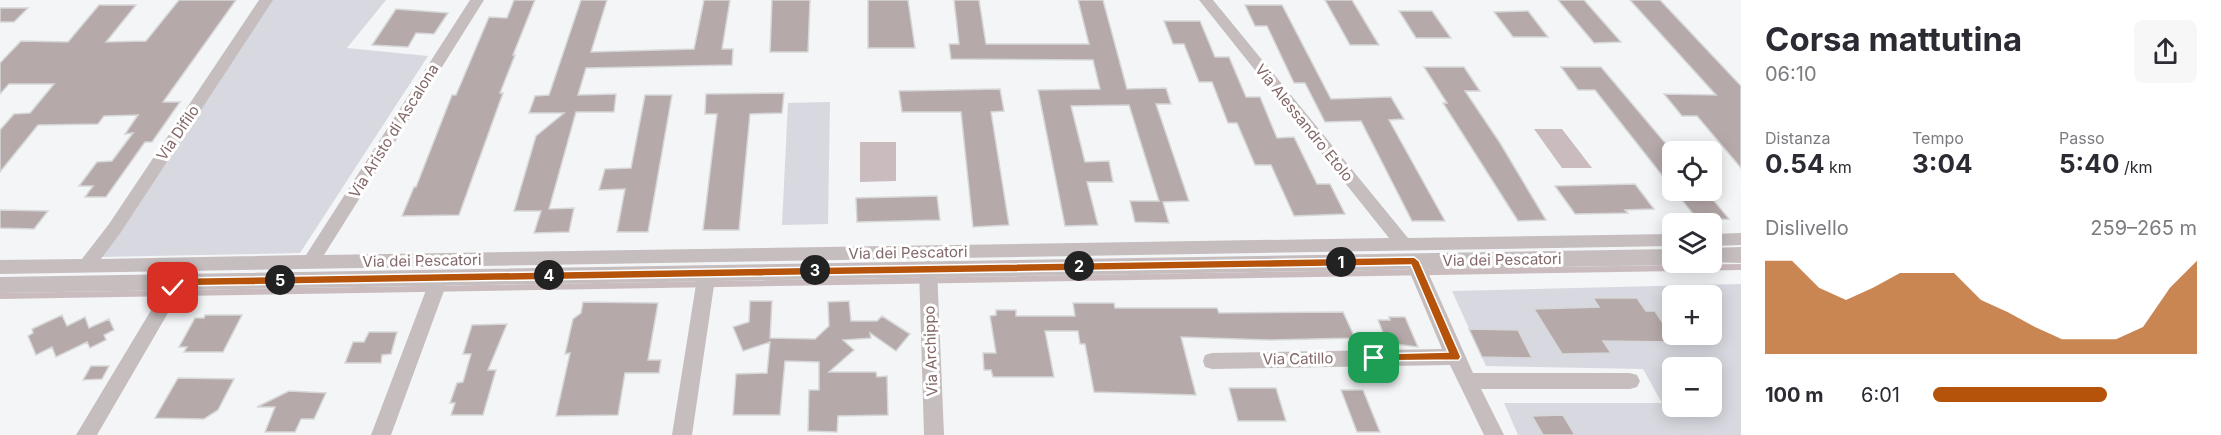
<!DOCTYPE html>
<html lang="it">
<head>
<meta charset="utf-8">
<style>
	:root { --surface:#fff; --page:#f7f7f7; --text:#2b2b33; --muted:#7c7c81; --accent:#b45309 }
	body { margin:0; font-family:Inter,sans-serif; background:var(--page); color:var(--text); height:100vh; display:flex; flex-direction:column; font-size:22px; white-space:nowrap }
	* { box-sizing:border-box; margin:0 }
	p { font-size:20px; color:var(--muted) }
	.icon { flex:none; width:33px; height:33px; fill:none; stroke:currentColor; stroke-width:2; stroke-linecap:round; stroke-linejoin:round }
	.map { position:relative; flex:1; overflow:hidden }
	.sheet { display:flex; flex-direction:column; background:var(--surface); width:480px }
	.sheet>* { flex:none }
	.controls { position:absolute; left:1662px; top:141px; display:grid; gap:12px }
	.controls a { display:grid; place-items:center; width:60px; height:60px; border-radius:9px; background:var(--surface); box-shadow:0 3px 15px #0003; font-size:30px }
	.pin { position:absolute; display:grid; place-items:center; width:51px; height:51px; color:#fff; margin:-26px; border-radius:12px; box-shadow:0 3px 9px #0006 }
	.km { position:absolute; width:30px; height:30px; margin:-15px; border-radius:50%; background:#222; color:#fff; font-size:16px; line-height:30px; text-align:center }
	.round { display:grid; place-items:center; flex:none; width:63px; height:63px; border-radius:9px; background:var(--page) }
	.overview { display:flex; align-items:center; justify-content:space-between; height:102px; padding:0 24px }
	h1 { font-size:33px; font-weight:700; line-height:45px }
	.stats { display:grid; grid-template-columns:repeat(3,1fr); gap:9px; height:102px; padding:6px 24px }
	.stats div { display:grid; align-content:center }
	.stats b { font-size:26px; font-weight:700 }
	.stats small { font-size:16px; font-weight:400 }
	.stats p { font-size:16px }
	.chart { height:168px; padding:12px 24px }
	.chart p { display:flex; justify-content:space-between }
	.chart svg { width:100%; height:108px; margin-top:6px; fill:var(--accent); opacity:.7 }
	ul { padding:0 24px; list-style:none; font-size:20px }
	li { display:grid; grid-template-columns:96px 72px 1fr; align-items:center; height:45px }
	li i { height:15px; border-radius:8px; background:var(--accent) }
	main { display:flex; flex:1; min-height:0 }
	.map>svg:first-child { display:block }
	.green { fill:#d8d8e0; fill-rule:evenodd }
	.water { fill:#cabbbf }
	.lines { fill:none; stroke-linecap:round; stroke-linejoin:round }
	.stream { stroke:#cabbbf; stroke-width:6 }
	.building { fill:#b6a9aa; stroke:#d6d7d8; stroke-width:1.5 }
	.minor { fill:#c5bdbe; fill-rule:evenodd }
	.tertiary { fill:#c5bdbe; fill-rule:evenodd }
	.route { fill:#b45309; stroke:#fff; stroke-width:1.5 }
	.labels { text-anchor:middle; stroke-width:6; stroke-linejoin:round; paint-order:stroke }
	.street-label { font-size:15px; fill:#836768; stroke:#fff }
</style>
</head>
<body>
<main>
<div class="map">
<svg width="1741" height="435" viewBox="0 0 1741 435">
	<rect width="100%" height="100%" fill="#f3f5f7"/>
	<path class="green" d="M270,0H386L347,48L428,56L300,253L99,257Z
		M830,102L828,224L782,225L788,103Z
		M1741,284V435H1518L1504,403H1662L1643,369L1486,366L1452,291ZM1672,296H1712V334H1672ZM1672,368H1712V406H1672Z"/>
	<path class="water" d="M1534,129H1562L1592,168H1562Z
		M860,142H896V181L860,182Z"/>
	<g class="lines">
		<path class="stream" d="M0,296L1741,267"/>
	</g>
	<path class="building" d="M179,0H236L163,102H180L152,142H145L106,197H85L93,186H79L97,162L112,161L133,133L125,134L138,115L104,116L98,124L38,125L0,172V130L14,114L30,113L54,84H9L0,94V63L21,41L68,42L99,5H136L106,42L146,41Z
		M514,0H535L513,55H515L500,93H503L459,215L402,216L414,187H416L452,95H456L489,17L507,18Z
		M581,0H607L591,52L694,49L704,0H730L722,49H733L732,65L586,68L578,95L616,94L614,112H576L549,209L574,208L569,232L534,233L541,211H514L536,136L564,113H529L535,96L549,95Z
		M772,0H810L808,52H770Z
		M868,0H908L915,48H868Z
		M954,0H979L986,44H1089L1078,0H1103L1127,89L1166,88L1171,104H1156L1189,201L1163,202L1169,223L1135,222L1130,201H1159L1129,105L1071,106L1085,162L1109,161L1113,182H1087L1098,225L1065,226L1038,90L1100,89L1093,60L951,59L949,44H959Z
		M1325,0H1352L1379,45H1350Z
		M1558,0H1584L1621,42L1594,43Z
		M1630,0H1660L1741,86V168L1697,116H1682L1664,94L1716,95Z
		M1245,5H1282L1331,99L1391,97L1404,119L1389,120L1445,221H1412L1361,121L1325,122L1305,83H1294L1267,26H1255Z
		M0,8H28L14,22H0Z
		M396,9L448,13L434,34L416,33L408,47L372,45Z
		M1399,11H1432L1451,38H1416Z
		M1528,11L1548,37H1513L1494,12Z
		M1164,21H1200L1215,57H1229L1246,97H1260L1277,138L1294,137L1317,184H1330L1345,214L1294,216L1271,165H1255L1237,123H1228L1212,82H1199L1184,44H1173Z
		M1424,67H1464L1480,91H1465L1500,143L1546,220L1518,221L1443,103H1447Z
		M1561,67H1601L1672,151V188L1595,90H1578Z
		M1000,89L1004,111L991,112L1009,225L973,227L961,112H902L899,91Z
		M784,93L782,113L750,114L739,230H703L717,114H705L706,94Z
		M645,95H672L648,232H617L625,189L599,190L605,169L631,168Z
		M1635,184L1654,209L1625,210L1628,213L1575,214L1555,186Z
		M1674,190H1705L1729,219L1698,220Z
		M937,196L940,220L857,222L856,198Z
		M0,210L48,211L34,229L0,228Z
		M1593,298H1637L1646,311H1655L1675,342L1603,341L1611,353L1562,354L1534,309L1599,307Z
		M750,301H772L770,338L815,339L829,326L828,302L849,301L851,321H877L882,316L910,334L896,351L870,333L871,338L843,340L854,350L829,372H876L877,377L887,376L888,415L838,416L837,432L808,431L809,390H819V362L785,361L780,415H733L736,374L767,373L770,342L743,351L733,327L749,322Z
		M583,302L658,303L648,360H661L659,373H625L618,415L556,416L570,353L565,354L573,319L581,313Z
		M1073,303H1114L1115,308H1217L1219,313L1343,312L1355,338L1269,340L1181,337L1196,395L1094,392L1085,344H1080L1078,331H1045L1054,377H993L991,370H984L983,353H996L990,316L996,315V310H1016V316H1075Z
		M62,315L67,326L85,317L89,328L109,319L114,330L104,335L106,340L90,348L87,342L56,357L52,347L36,355L28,336L33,333L32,329Z
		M205,315H242L223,352H184L187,347H179L195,318H204Z
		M1389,317H1405L1418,347L1387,343L1378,320H1390Z
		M507,324L488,370H496L483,415H451L455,403H450L457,383L463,382L471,354H463L472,325Z
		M1469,329L1518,330L1532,358L1482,357Z
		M369,332H397L391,354L382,355L381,363H345L353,342H364Z
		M91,366H109L102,379L83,380Z
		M178,378L234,379L218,410L204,419L155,418Z
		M1229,388H1276L1286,421H1238Z
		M1341,390H1363L1380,432H1357Z
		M289,391L326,393L314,419H301L295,432H265L275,407H257Z
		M1563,415L1575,435H1543L1532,416Z"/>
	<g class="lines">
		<path class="minor" d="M259,0H273L121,232L101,259L306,255L470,0H484L324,255L1389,238L1199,0H1213L1408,238L1672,234V246L0,274V260L82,259L109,224Z
			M1741,233V245L1712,246V234Z
			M1414,254L1420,256L1423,261L1473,373H1630L1637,375L1640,381L1637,387L1630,389H1481L1504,435H1484L1450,365L1212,369L1205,367L1203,361L1205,355L1212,353L1442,349L1405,261L1408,256Z
			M928,261L934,263L937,268L944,435H924L919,268L922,263Z
			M707,265L713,267L716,272L692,435H672L698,272L701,267Z
			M440,270L446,272L449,277L391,435H371L431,277L434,272Z
			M177,275L183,277L186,282L97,435H76L171,277Z"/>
		<path class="tertiary" d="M1741,247V263L1708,262H1712V248Z
			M1672,249V262H1679L1672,265L0,293V277Z"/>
	</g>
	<path class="route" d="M1414,257L1419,261L1461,357L1459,360L1370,361L1369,358L1374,354L1448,352L1411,265L180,286L173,292L168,288L174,279L177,278Z"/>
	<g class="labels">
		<g class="street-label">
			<text transform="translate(1304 123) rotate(51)" y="5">Via Alessandro Etolo</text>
			<text transform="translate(394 131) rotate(-58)" y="5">Via Aristo di Ascalona</text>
			<text transform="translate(178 133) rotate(-56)" y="5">Via Difilo</text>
			<text transform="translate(908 253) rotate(-1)" y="5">Via dei Pescatori</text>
			<text transform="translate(1502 260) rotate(-1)" y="5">Via dei Pescatori</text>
			<text transform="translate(422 261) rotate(-1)" y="5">Via dei Pescatori</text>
			<text transform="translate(931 351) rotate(-92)" y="5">Via Archippo</text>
			<text transform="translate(1298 359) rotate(-1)" y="5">Via Catillo</text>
		</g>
	</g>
</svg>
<div class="controls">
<a><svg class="icon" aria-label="locate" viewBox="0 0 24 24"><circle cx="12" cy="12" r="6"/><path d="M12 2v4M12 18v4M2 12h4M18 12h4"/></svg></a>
<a><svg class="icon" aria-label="layers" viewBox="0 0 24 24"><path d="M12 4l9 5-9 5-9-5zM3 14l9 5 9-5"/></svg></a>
<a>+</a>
<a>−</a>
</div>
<div class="pin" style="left:1374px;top:358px;background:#1e9e55"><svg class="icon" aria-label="arrive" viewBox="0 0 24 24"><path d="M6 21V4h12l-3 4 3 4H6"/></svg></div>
<div class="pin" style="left:173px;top:288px;background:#d93025"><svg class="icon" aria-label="check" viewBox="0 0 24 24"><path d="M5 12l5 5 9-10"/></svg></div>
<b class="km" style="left:1341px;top:262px">1</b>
<b class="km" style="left:1079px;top:266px">2</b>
<b class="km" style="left:815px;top:270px">3</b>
<b class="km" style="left:549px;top:275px">4</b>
<b class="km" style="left:280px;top:280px">5</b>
</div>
<section class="sheet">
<div class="overview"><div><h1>Corsa mattutina</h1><p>06:10</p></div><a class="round"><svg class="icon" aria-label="share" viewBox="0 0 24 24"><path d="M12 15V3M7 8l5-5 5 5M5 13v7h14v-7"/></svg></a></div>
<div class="stats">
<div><p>Distanza</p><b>0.54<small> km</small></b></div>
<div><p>Tempo</p><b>3:04</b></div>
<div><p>Passo</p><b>5:40<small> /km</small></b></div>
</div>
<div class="chart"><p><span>Dislivello</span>259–265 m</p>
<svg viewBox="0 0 160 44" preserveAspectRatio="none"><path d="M0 44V6L10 6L20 17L30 22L40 17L50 11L60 11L70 11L80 22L90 27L100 33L110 38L120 38L130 38L140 33L150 17L160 6V44z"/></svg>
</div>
<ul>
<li><b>100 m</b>6:01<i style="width:66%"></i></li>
</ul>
</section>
</main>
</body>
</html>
